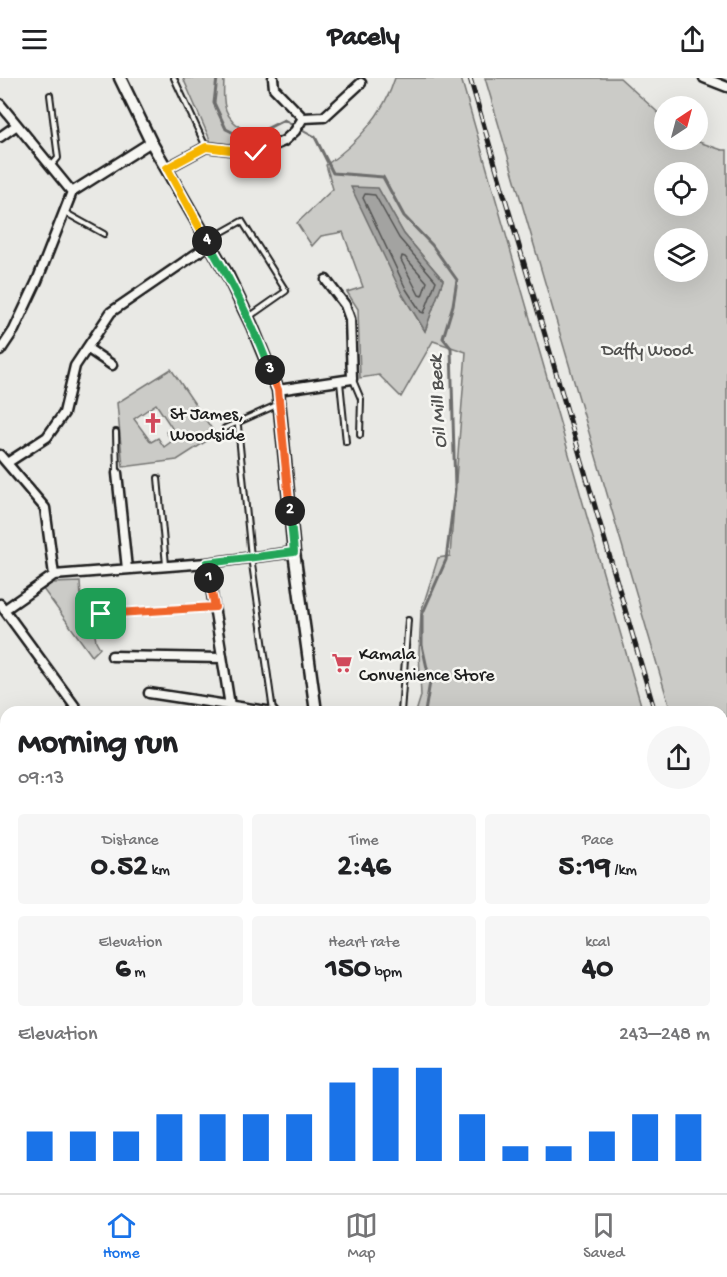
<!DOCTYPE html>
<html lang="en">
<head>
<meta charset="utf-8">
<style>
	:root { --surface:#fff; --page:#f6f6f6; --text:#202124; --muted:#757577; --line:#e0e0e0; --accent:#1a73e8 }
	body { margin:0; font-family:"Gochi Hand",sans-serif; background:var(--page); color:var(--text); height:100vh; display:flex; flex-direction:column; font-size:22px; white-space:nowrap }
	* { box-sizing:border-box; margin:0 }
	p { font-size:20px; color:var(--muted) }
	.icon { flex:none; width:33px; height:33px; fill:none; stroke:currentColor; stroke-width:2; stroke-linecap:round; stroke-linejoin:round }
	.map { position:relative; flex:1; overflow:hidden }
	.sheet { position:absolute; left:0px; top:628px; width:728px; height:488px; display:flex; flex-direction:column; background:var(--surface); border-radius:18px 18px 0 0; box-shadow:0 6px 24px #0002 }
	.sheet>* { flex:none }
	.needle { width:39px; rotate:36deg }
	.tools { position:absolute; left:654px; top:18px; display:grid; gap:12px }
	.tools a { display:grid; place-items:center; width:54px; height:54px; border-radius:50%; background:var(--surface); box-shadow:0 6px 24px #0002; font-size:30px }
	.pin { position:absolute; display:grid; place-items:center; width:51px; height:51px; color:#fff; margin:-26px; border-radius:12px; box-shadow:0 3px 9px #0006 }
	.km { position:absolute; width:30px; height:30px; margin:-15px; border-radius:50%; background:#222; color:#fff; font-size:16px; line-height:30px; text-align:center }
	.round { display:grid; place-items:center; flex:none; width:63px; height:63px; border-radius:32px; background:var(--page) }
	.head { display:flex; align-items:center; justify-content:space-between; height:102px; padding:0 18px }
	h1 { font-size:33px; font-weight:700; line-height:45px }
	.metrics { display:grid; grid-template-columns:repeat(3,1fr); gap:9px; height:102px; padding:6px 18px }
	.metrics div { display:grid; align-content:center; border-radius:6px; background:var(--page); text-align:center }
	.metrics b { font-size:30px; font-weight:700 }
	.metrics small { font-size:16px; font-weight:400 }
	.metrics p { font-size:16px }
	.chart { height:168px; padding:12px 18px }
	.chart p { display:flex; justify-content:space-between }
	.chart svg { width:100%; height:108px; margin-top:6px; stroke:var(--accent); stroke-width:6 }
	header { display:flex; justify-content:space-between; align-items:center; height:78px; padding:0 18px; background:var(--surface); font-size:27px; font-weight:700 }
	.menu { display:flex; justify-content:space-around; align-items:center; height:84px; border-top:2px solid var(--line); background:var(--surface); font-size:16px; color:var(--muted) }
	.menu a { display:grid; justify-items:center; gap:3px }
	.menu .on { color:var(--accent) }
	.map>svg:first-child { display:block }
	.green { fill:#cbcbc7; stroke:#747472; stroke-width:1.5; fill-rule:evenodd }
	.water { fill:#a3a3a1; stroke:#6d6d6c; stroke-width:1.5 }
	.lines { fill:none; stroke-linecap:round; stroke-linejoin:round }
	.shore { stroke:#525251; stroke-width:1.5 }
	.stream { stroke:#6d6d6c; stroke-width:3 }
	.service-casing { stroke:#1c1c1c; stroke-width:8 }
	.minor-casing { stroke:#1c1c1c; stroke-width:13 }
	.tertiary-casing { stroke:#1c1c1c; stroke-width:15 }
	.trunk-casing { stroke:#1c1c1c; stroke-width:18 }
	.service { stroke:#f6f6f2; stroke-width:4 }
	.minor { stroke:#f6f6f2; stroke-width:8 }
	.tertiary { stroke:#f6f6f2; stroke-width:10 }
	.trunk { stroke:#f6f6f2; stroke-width:14 }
	.rail-casing { stroke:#1c1c1c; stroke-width:5 }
	.rail { stroke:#f6f6f2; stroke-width:3; stroke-dasharray:9; stroke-linecap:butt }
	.split-1-casing { stroke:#fff; stroke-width:12 }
	.split-2-casing { stroke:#fff; stroke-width:12 }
	.split-3-casing { stroke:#fff; stroke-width:12 }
	.split-4-casing { stroke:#fff; stroke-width:12 }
	.split-5-casing { stroke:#fff; stroke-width:12 }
	.split-6-casing { stroke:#fff; stroke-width:12 }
	.split-1 { stroke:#f0652b; stroke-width:8 }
	.split-2 { stroke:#22a559; stroke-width:8 }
	.split-3 { stroke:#f0652b; stroke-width:8 }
	.split-4 { stroke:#22a559; stroke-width:8 }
	.split-5 { stroke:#f5b400; stroke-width:8 }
	.split-6 { stroke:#f5b400; stroke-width:8 }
	.labels { text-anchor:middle; stroke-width:5; stroke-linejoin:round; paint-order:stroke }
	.park-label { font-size:18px; fill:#51514f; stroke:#f6f6f2 }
	.poi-label { font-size:18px; fill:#1c1c1c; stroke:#f6f6f2; text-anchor:start }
	.water-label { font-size:20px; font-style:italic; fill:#525251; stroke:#f6f6f2 }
</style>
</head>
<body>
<header><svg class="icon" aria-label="menu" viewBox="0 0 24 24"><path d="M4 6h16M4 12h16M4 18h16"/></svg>Pacely<svg class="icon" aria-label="share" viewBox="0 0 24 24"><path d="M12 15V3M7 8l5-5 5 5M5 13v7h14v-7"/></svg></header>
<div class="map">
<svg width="727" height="1115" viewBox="0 0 727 1115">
	<rect width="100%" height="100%" fill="#e9e9e5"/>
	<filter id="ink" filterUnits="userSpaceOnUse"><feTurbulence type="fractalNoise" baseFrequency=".0167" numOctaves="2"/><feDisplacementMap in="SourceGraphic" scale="12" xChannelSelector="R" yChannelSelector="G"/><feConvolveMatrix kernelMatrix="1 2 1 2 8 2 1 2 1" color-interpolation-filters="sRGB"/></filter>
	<g filter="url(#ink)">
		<path class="green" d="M183,0H224C223,27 222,39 247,54V69L211,64Z
			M395,0H461L643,634H416L421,618L419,574L421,534L438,480L450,478L466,274L433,263L401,319L379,297L360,300L358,231L347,214L363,209L343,154L321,158L312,168L297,145L333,111L326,87C356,66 384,36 395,0ZM378,110L404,156L443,202L425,253L401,214Z
			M485,0H620L664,40V62H693L722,72H727V788L722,780V634H671ZM664,94H698V128H664ZM664,160H698V194H664Z
			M171,291L216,357L177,382L123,389L117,325ZM156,326L172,350L166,354L172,363L164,369L158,360L151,364L134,341Z
			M80,504L81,520L88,519L96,563L100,570L92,578L43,511L52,505Z
			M722,973L727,1073V1115H571L568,1110H722Z
			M288,1110H343L356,1114L359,1110H566L568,1115H287Z"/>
		<path class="water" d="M351,109L378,110L404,156L443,202L425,253L401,214Z"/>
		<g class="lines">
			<path class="shore" d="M365,116L375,117L399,160L436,203L424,235L421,234L406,211L363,120Z
				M402,178L405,179L427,204L422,218L419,217L401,182Z"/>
			<path class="stream" d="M217,0L214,25L226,51L246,61L284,42L315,59L333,95L383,99L404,138L432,167L457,202L453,227L443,260L451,270L455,411L446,482L422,537V567L430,604L425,634
				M498,1115L500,1113L499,1110"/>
			<g class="service-casing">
				<path id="service" d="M174,0L206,69
					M50,17L58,80L51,88
					M66,135L104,156
					M208,162L242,143L286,213L249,239
					M353,302L361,321L360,357
					M340,304L346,364
					M238,348L251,479L273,633
					M225,350L279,326
					M116,354L117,395
					M158,400L166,487
					M101,536L214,529
					M401,634L408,542"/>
			</g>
			<g class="minor-casing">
				<path id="minor" d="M273,0L274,10L303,40
					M704,0L727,9
					M0,26L72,114
					M303,40L324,39L361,5
					M0,59L17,47
					M167,90L206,69L256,75L284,63L295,53L303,40
					M87,270L112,287
					M0,273L14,252L37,203L72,114L151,64
					M278,312L352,301L350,241L345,227L326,202
					M0,377L45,430L54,497L4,532
					M7,385L47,359L64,335L75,288L111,234L209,167
					M117,395L127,491
					M207,485L231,634
					M54,497L207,485L294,474
					M0,526L79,634
					M112,578L222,580
					M149,615L273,634
					M0,706L6,700
					M0,841L6,833
					M163,1115L166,1110
					M224,1115L225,1110"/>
			</g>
			<g class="tertiary-casing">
				<path id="tertiary" d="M120,0L151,64L228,198L252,248L278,312L294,474L316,634
					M0,895L6,898
					M276,1115L277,1110"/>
			</g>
			<g class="trunk-casing">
				<path id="trunk" d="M0,1074L6,1077
					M63,1110L70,1115"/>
			</g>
			<use href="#service" class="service"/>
			<use href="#minor" class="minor"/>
			<use href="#tertiary" class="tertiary"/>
			<use href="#trunk" class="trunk"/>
			<g class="rail-casing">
				<path id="rail" d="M470,0L655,634
					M722,869L727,897
					M722,898L727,926"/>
			</g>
			<use href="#rail" class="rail"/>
		</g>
	</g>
	<g class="lines" filter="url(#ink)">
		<g class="split-1-casing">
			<path id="split-1" d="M101,536L215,529L209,500"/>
		</g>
		<g class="split-2-casing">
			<path id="split-2" d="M209,500L207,485L294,474L290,433"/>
		</g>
		<g class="split-3-casing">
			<path id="split-3" d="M270,292L278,312L290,433"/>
		</g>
		<g class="split-4-casing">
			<path id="split-4" d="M207,163C232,204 253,247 270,292"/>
		</g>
		<g class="split-5-casing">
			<path id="split-5" d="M207,163L167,90L206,69L222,71"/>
		</g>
		<g class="split-6-casing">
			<path id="split-6" d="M222,71L256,75"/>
		</g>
		<use href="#split-1" class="split-1"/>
		<use href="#split-2" class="split-2"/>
		<use href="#split-3" class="split-3"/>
		<use href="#split-4" class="split-4"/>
		<use href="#split-5" class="split-5"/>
		<use href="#split-6" class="split-6"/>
	</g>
	<defs>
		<g id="church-bare" transform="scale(1.62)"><path d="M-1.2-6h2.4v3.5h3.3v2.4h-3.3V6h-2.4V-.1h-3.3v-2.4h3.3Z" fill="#d1495b" stroke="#f6f6f2" stroke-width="2.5" paint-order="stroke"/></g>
		<g id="supermarket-bare" transform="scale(1.62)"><path d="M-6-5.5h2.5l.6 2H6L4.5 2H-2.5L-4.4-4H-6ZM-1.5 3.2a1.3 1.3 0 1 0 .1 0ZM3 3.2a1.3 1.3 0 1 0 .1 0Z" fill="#d1495b" stroke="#f6f6f2" stroke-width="2.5" paint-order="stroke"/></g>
	</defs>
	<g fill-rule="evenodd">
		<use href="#church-bare" x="153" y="345"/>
		<use href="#supermarket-bare" x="342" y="585"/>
	</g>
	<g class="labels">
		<g class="park-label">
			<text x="647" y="277">Daffy Wood</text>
		</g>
		<g class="poi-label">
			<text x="170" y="341">St James,<tspan x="170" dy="21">Woodside</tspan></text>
			<text x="359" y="581">Kamala<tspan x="359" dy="21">Convenience Store</tspan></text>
		</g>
		<g class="water-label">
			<text transform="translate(436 324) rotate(-93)" y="7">Oil Mill Beck</text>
		</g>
	</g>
</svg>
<div class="tools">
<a><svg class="needle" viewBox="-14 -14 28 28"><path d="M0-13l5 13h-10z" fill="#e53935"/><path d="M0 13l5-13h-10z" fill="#757577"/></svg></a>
<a><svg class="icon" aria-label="locate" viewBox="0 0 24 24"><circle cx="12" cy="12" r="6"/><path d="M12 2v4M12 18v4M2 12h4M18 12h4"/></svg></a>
<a><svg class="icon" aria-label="layers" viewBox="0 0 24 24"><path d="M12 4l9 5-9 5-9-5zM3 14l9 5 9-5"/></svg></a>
</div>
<div class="pin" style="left:101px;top:536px;background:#1e9e55"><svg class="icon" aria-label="arrive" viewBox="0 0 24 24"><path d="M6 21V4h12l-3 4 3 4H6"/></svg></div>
<div class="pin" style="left:256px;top:75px;background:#d93025"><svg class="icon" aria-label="check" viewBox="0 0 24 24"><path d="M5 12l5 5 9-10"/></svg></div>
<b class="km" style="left:209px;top:500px">1</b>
<b class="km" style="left:290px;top:433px">2</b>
<b class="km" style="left:270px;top:292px">3</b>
<b class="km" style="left:207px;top:163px">4</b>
<section class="sheet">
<div class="head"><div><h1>Morning run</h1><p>09:13</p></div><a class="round"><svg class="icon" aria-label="share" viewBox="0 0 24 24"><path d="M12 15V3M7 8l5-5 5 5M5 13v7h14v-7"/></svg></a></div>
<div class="metrics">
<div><p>Distance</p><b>0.52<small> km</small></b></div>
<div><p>Time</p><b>2:46</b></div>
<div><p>Pace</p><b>5:19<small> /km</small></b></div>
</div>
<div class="metrics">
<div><p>Elevation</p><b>6<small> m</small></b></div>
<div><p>Heart rate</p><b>150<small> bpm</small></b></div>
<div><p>kcal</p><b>40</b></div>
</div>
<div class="chart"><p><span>Elevation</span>243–248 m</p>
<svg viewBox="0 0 160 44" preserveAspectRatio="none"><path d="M5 44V32M15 44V32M25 44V32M35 44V25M45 44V25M55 44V25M65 44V25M75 44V12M85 44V6M95 44V6M105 44V25M115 44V38M125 44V38M135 44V32M145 44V25M155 44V25"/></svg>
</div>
</section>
</div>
<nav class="menu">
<a class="on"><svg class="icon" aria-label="home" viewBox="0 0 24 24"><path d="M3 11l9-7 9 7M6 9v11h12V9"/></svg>Home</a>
<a><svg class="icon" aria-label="map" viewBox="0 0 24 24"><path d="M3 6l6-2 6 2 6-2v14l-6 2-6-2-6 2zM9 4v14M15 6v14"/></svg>Map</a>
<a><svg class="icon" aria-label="saved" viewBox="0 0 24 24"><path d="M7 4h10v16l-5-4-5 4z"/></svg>Saved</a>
</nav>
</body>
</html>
